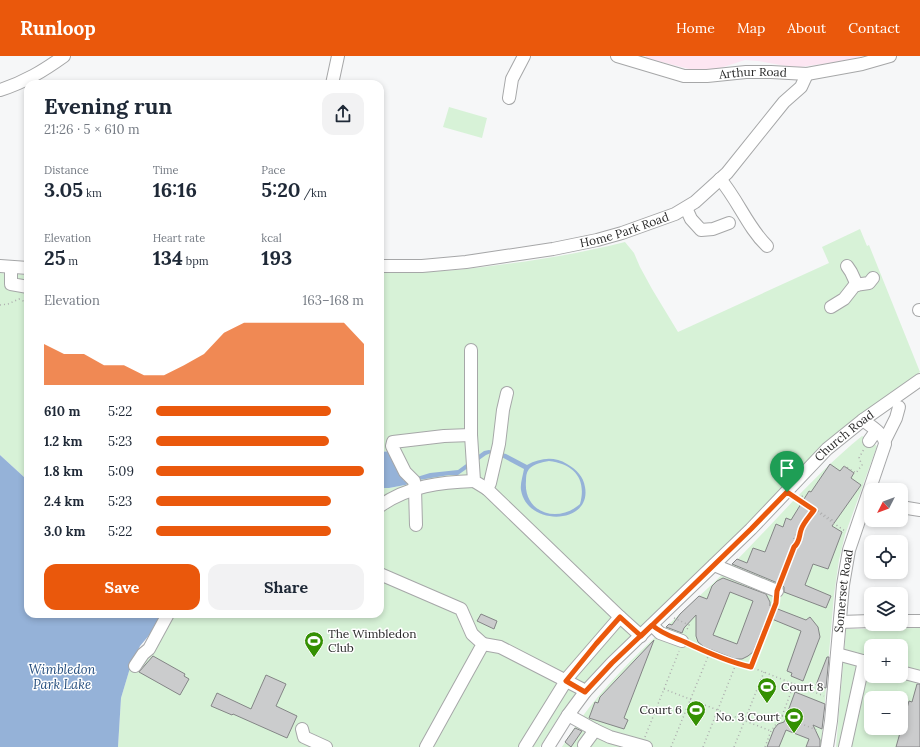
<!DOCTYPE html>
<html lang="en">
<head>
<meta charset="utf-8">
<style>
	:root { --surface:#fff; --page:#f2f2f3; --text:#1f2937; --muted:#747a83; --accent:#ea580c }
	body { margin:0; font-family:Lora,serif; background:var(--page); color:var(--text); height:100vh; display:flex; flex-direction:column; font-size:15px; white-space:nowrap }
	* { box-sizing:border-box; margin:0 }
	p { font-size:13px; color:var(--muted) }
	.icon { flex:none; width:22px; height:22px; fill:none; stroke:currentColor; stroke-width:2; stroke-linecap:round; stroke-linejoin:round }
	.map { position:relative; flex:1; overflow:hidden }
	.panel { position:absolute; left:24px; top:24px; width:360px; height:538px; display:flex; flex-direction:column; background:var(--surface); border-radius:12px; box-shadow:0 2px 6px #0003 }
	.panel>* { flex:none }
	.needle { width:26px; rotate:228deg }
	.fabs { position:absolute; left:864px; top:427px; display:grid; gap:8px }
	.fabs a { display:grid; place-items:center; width:44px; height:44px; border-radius:8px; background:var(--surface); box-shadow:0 2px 6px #0003; font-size:20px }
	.pin { position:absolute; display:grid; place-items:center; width:34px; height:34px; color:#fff; margin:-41px -17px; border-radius:50% 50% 50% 0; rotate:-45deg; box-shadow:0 0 4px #0007 }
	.pin .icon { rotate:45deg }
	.round { display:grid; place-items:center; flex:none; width:42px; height:42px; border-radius:12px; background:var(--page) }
	.overview { display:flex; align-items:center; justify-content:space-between; height:68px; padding:0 20px }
	h1 { font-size:22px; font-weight:700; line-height:30px }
	.metrics { display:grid; grid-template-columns:repeat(3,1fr); gap:6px; height:68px; padding:4px 20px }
	.metrics div { display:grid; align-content:center }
	.metrics b { font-size:20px; font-weight:700 }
	.metrics small { font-size:11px; font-weight:400 }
	.metrics p { font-size:11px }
	.chart { height:112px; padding:8px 20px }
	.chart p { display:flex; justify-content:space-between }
	.chart svg { width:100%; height:72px; margin-top:4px; fill:var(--accent); opacity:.7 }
	.primary-button { display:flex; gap:8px; margin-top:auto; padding:8px 20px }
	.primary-button a { flex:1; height:46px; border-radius:12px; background:var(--accent); color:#fff; font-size:16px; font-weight:700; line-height:46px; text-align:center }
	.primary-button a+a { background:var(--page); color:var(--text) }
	ul { padding:0 20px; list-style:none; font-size:13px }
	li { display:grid; grid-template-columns:64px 48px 1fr; align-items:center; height:30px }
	li i { height:10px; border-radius:5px; background:var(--accent) }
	header { display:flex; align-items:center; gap:24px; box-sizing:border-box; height:56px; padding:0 20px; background:var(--accent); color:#fff }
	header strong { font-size:19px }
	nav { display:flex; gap:22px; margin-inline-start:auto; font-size:14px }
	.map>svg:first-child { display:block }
	.education { fill:#fde6f2 }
	.green { fill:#d7f2d7; fill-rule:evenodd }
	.water { fill:#95b2d8; fill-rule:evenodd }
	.building { fill:#cbcccd; stroke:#848586; fill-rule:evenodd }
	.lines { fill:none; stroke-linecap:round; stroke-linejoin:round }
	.minor-casing { stroke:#a6a7a8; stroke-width:14 }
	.path { stroke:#adadae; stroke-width:1.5; stroke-dasharray:1 3; stroke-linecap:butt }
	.minor { stroke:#fff; stroke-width:12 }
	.route-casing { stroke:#fff; stroke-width:8 }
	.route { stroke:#ea580c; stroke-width:5 }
	.labels { text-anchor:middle; stroke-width:3; stroke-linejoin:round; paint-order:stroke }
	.street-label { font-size:12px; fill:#2a2a2a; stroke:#fff }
	.poi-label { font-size:12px; fill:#2a2a2a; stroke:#fff; text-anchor:start }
	.water-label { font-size:13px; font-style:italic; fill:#264f7f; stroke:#fff }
</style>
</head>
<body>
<header>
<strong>Runloop</strong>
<nav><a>Home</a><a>Map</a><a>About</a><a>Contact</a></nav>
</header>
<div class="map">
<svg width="920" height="691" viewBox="0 0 920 691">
	<rect width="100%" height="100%" fill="#f6f7f8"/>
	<path class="education" d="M646,0H863L844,5L800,11L786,10L758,5L745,4L711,15L701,16L646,2Z"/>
	<path class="green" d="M449,51L487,62L482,82L443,71Z
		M860,173L867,190L869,189L920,316L886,341L783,432L726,489L612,600L576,637L558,662L540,691H118L121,642L130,612L170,558H380V432H389L405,429L392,395L380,396V217C405,216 431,216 456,214C513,208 570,200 625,186L634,197L640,211L652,233L678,276L829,207L822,191Z
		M0,217L28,219V421H24L0,399Z
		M862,380L877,390L845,479L839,504L834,539L821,691H562C605,619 672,568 731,510C774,467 814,419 862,380Z
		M920,572V691H836L846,573ZM871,590H901V620H871ZM871,642H901V672H871Z"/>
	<path class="water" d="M489,394L506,398L527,409C540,402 554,400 567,408C577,414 583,420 585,431C592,469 527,471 521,434C520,428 523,419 524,413L498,399L491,397L486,399L458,419H449L419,424L405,429L389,432H380V396L392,395L404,425L430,417L458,414L484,395ZM549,405C574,408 587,423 580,448C558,468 523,457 526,425C526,421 526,417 529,413C534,408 542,406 549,405Z
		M0,399L24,421H28V558H167L140,590L130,612L121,642L118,691H0Z"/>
	<path class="building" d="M830,408L840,415L844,410L854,417L851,422L861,429L832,470L842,476L828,513L813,508L805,529L831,540L826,552L784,536V531L780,528L732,508L737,503L747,507L753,492L765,496L776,468L783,471L786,462L791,464L809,435L811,436Z
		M723,522L766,538L770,546V550L806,564L810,561L818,571L820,581L803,625L791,620L792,617L787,615L801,575L767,561L753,596L748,600L742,603H735L704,591L698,586L696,580V559L684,572L682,577L666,571L669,568L672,569L680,558L699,540L707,543L712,530L717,525ZM730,536L753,545L737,588L713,579Z
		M481,558L497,565L494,573L477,565Z
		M654,584L624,662L628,664L624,673L589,662L595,646L598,647L600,641Z
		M153,600L185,618L184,620L189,623L180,639L139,616Z
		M827,601H829L826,632L820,631L816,629Z
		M266,619L286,628L276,650L297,660L287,682L233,658L232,659L211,650L217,637L251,653Z
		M917,628H920V691H896L909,645L912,646Z
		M795,636L825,648L822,673L813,669L820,684V691H806L809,683L786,674L779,691H767L774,673L778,668L784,666Z
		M575,672L582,675L571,691L565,686Z"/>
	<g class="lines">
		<g class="minor-casing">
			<g id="minor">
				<path id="s1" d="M617,0L684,20H707L746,16H771L807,18L862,8L890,0"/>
				<path d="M332,28L338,0"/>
				<path d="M0,34C25,26 43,15 64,0"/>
				<path d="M509,42L512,23L524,0"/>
				<path d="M720,123C738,144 748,172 767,190"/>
				<path d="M686,152L691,163L701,174L713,173L729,167"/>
				<path d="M0,210L28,212"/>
				<path id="s2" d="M380,210H422L466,206L553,193L597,184L622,177L675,158L695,146L727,117L784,46L801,31L807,18"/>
				<path d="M847,210L851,216L857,229"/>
				<path d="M11,211V228L28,231"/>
				<path d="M831,251L844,243L855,229L869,227L873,222"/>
				<path d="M919,254H920"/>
				<path d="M471,294V379L474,425L487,433L620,561"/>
				<path d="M885,384L896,362L899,351"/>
				<path d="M869,385L876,375"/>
				<path d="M487,433L490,427L499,388L503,354L507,337"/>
				<path d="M380,450C408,430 441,426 474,425"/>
				<path d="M901,451L920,454"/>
				<path d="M416,469L415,432L414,425L405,416L392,390L393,386L444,380L471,379"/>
				<path d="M714,509L777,535"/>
				<path d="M380,518L461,553L472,578L483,588L426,691"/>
				<path d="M901,565H920"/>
				<path d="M840,566L871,565"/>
				<path d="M652,569L660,577L682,585"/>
				<path d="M483,588L500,591L580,632L585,636"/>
				<path d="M837,598L870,607"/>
				<path d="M135,610L143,598L149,593L168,558"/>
				<path d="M901,616L920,621"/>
				<path d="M568,659L595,674"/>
				<path d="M302,673L304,681L326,691"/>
				<path d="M584,689L595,674L610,681L646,691"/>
				<path d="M525,691L569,620L620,561L641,580"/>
				<path id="s3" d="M548,691L568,659L585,636L612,607L751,473L827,393L863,364L920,324"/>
				<path id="s4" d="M827,691L831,665L843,529L849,494L885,388C885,378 870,370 863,364"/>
				<path d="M845,691L864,605"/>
			</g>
		</g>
		<path class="path" d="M0,249L8,248L19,243L28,247
			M844,411L845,410L856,417L862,409L859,402L864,393
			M797,442L845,475
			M800,444L803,439
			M808,450L809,449L832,464L831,466
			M794,491C792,484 794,478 801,474
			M780,526L794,491C800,486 799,481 801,474C803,467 810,460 814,454
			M674,562L689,569L686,576
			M691,589L736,608L751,611
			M794,628L824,640
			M664,633L771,675
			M782,660L819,675
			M645,681L679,595
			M671,691L709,598
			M703,691L736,608
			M734,691L764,616
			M765,691L771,675L782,660L794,628L751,611L776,544"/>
		<use href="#minor" class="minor"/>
	</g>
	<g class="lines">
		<g class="route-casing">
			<path id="route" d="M787,436L751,473L641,580L620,561L596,588L566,625L585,636L612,607L652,569C662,578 673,581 685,586C706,596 728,606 751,611L776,547L777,535L794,491C800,486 799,480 801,474C803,467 810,460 814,454L787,436"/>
		</g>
		<use href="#route" class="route"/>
	</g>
	<defs>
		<g id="stadium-pin" transform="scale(1)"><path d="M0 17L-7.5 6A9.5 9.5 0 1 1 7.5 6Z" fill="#349002" stroke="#fff"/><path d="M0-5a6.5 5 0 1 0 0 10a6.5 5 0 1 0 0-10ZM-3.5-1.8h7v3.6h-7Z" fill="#fff"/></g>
	</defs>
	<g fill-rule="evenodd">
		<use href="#stadium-pin" x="314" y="585"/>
		<use href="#stadium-pin" x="767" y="631"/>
		<use href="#stadium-pin" x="696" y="654"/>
		<use href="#stadium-pin" x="794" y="661"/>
	</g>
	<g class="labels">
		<g class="street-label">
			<text dy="4" stroke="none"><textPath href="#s1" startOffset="139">Arthur Road</textPath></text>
			<text dy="4" stroke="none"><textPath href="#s2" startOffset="248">Home Park Road</textPath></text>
			<text dy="4" stroke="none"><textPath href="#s3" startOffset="431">Church Road</textPath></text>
			<text dy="4" stroke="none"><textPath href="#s4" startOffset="157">Somerset Road</textPath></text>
		</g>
		<g class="poi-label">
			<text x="328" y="582">The Wimbledon<tspan x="328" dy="14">Club</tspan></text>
			<text x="781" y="635">Court 8</text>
			<text x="682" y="658" text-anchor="end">Court 6</text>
			<text x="780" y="665" text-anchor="end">No. 3 Court</text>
		</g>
		<g class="water-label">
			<text x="62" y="618">Wimbledon<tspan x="62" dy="15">Park Lake</tspan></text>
		</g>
	</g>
</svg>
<div class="fabs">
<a><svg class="needle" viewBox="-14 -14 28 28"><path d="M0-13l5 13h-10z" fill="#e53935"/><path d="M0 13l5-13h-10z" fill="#747a83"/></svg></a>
<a><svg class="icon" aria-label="locate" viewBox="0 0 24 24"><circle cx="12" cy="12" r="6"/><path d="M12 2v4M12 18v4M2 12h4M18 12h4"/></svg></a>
<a><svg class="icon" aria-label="layers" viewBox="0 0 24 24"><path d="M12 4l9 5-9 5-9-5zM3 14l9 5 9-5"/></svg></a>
<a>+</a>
<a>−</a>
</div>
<div class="pin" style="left:787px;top:436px;background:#1e9e55"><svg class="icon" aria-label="arrive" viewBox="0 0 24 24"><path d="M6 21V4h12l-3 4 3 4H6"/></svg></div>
<section class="panel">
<div class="overview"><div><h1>Evening run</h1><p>21:26 · 5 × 610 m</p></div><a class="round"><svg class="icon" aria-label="share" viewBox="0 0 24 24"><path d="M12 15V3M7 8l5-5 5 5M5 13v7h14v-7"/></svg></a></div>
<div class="metrics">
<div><p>Distance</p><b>3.05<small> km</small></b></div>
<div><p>Time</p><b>16:16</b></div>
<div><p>Pace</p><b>5:20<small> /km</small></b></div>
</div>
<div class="metrics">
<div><p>Elevation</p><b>25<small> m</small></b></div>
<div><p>Heart rate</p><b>134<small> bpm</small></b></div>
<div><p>kcal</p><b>193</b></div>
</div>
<div class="chart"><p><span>Elevation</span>163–168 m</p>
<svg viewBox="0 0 160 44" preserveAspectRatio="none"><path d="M0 44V19L10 25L20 25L30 32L40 32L50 38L60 38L70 32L80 25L90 12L100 6L110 6L120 6L130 6L140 6L150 6L160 19V44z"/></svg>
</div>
<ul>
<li><b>610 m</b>5:22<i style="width:84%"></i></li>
<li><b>1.2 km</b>5:23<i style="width:83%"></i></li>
<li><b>1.8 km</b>5:09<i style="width:100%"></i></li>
<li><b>2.4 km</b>5:23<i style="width:84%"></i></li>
<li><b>3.0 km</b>5:22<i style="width:84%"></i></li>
</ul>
<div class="primary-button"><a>Save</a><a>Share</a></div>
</section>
</div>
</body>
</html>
